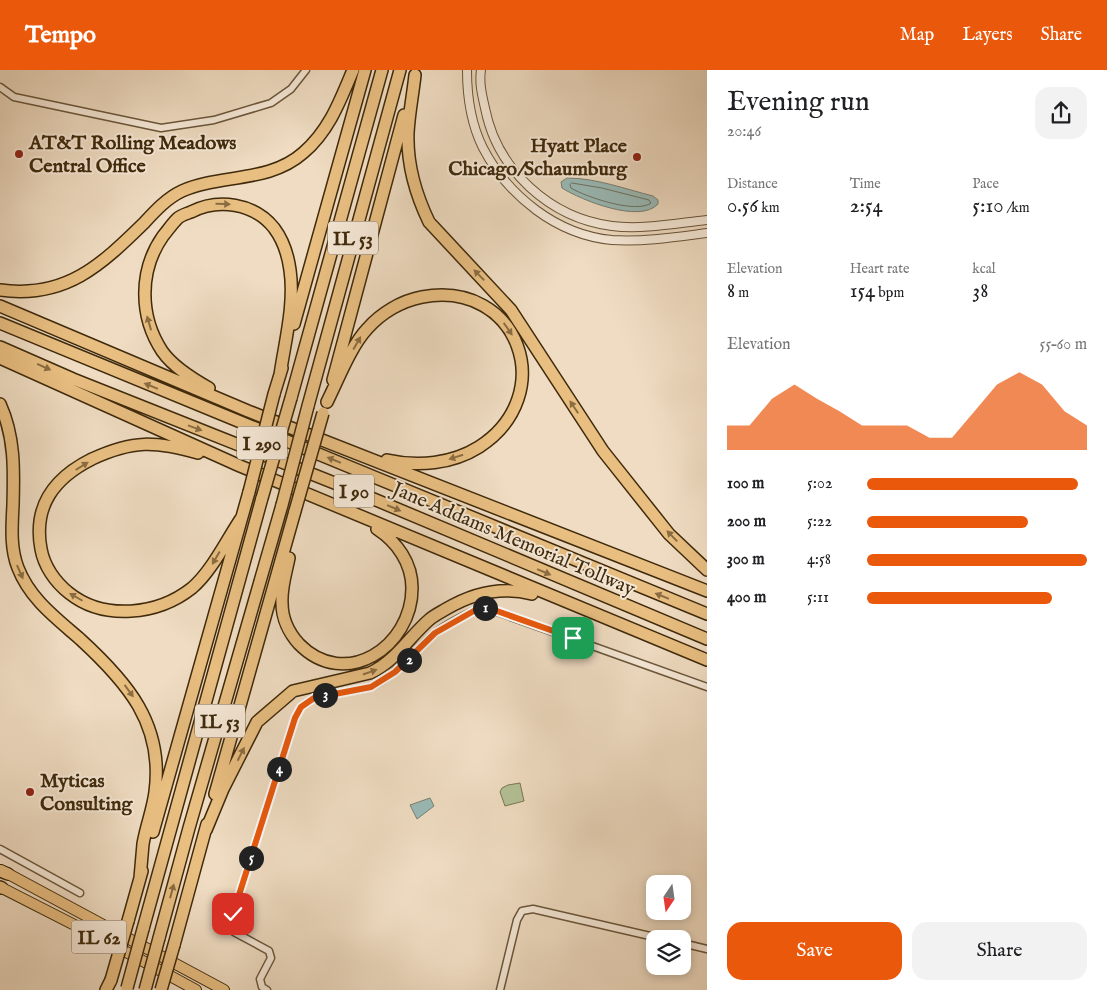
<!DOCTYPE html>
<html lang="en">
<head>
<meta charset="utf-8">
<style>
	:root { --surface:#fff; --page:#f2f2f2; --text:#202124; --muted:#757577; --accent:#ea580c }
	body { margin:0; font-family:"IM FELL English",serif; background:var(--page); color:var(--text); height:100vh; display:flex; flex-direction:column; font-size:19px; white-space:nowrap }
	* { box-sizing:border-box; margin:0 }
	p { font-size:16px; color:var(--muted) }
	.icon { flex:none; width:28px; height:28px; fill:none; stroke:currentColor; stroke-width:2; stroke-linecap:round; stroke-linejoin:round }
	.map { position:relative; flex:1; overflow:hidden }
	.side { display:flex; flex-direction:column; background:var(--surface); width:400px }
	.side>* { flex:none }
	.needle { width:32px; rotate:193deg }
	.buttons { position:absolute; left:646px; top:805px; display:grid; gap:10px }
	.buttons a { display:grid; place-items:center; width:45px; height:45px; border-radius:10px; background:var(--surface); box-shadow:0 2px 8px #0003; font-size:25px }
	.pin { position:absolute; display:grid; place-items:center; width:42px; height:42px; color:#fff; margin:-21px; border-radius:10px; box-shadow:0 2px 8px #0006 }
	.km { position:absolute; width:25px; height:25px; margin:-12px; border-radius:50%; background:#222; color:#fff; font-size:14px; line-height:25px; text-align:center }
	.round { display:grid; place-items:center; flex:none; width:52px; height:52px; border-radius:15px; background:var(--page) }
	.summary { display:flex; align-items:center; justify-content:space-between; height:85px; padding:0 20px }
	h1 { font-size:28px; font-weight:600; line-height:38px }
	.stats { display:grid; grid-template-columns:repeat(3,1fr); gap:8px; height:85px; padding:5px 20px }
	.stats div { display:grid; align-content:center }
	.stats b { font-size:21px; font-weight:600 }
	.stats small { font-size:14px; font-weight:400 }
	.stats p { font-size:14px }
	.chart { height:140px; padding:10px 20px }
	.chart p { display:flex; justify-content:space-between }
	.chart svg { width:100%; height:90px; margin-top:5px; fill:var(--accent); opacity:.7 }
	.button { display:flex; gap:10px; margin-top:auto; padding:10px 20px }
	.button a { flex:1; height:58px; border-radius:15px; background:var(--accent); color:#fff; font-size:20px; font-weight:600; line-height:58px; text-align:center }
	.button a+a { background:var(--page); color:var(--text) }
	ul { padding:0 20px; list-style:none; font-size:16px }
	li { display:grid; grid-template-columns:80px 60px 1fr; align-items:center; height:38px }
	li i { height:12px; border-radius:6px; background:var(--accent) }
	header { display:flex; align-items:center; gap:30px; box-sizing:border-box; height:70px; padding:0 25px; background:var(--accent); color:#fff }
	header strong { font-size:24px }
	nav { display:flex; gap:28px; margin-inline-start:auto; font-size:18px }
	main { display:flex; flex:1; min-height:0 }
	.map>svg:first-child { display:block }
	.green { fill:#b4c297; stroke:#7a7652 }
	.water { fill:#9abab7; stroke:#768073 }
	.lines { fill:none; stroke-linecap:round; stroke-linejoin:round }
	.shore { stroke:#6c7262; stroke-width:1 }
	.minor-casing { stroke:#6b563a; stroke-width:9 }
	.tertiary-casing { stroke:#6b563a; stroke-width:10 }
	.primary-casing { stroke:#3f2a0c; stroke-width:12 }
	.motorway-casing { stroke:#3f2a0c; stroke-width:14 }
	.minor { stroke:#f5e8d7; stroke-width:6 }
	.tertiary { stroke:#f5e8d7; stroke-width:8 }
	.primary { stroke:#e8be81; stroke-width:10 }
	.motorway { stroke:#e8be81; stroke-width:11 }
	.motorway-bridge-casing { stroke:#3f2a0c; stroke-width:14; stroke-linecap:butt }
	.motorway-bridge { stroke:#e8be81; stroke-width:11 }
	.oneway { fill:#8b6d41 }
	.route-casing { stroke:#fff; stroke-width:10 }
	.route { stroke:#ea580c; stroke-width:6 }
	.poi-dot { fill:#8f2418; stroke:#f5e8d7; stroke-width:2 }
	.labels { text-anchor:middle; stroke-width:4; stroke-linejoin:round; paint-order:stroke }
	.shield { fill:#f5e8d7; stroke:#766349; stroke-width:1 }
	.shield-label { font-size:19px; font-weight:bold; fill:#3f2a0c }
	.poi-label { font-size:20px; font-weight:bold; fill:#3f2a0c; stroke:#f5e8d7; text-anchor:start }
	.street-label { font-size:20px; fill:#3f2a0c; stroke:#f5e8d7 }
</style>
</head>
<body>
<header>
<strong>Tempo</strong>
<nav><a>Map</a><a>Layers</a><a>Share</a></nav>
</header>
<main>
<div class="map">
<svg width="707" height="920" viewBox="0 0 707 920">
	<rect width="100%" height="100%" fill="#efdcc2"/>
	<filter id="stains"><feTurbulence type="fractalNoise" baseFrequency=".004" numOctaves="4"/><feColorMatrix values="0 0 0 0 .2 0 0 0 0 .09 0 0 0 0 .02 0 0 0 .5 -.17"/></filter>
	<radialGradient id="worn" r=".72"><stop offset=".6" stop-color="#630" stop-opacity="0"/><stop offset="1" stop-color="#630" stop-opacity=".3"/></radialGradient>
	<path class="green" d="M520,713L524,731L505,736L500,722L502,718L508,715Z"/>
	<path class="water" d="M567,108C596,108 625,119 653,126L658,130V134C640,154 581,130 562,118L561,112Z
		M430,728L434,736L417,749L410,735Z"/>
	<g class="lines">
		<path class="shore" d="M572,113L602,118L649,130L651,133C636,144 586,127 571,118L570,115Z"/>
		<g class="minor-casing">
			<path id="minor" d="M0,17L14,27L161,58L214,50L271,33L291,19L306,0
				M0,779L80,823
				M682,873L707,879
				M267,920L262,917L260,909L271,888L269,881L234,862L230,853L295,648L301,637L314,628L371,617C398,603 412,583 434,564C447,553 464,546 479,538H486L707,617
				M500,920L517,850L522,841L533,839L663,869"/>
		</g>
		<g class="tertiary-casing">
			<path id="tertiary" d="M467,0C467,26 471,54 483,78C508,126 557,165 612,170C644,172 676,167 707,163
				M481,0C479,13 482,25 485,38C497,100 550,148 612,156C642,160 678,153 707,150"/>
		</g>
		<g class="primary-casing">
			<path id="primary" d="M1,800L224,920
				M0,817L108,872L196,920"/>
		</g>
		<g class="motorway-casing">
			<path id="motorway" d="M415,5C413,24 409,43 408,63C407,93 416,125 429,152L511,240L603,381L669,464L707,500
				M0,220C66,229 101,195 144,153C155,141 167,128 182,121C220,104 269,113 303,83C329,61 340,31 353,0
				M0,236L248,341L707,521
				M0,253L707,544
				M294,254L365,0
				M0,277L73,309L357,422L707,569
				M0,288L240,396L707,590
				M333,310L404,45
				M209,318C193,309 173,297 162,281C139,246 139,200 163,166C168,160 172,154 177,149C181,145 186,144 191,142C218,128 254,133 274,158C283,170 288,185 290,200C295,234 285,271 280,305
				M274,324L282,298
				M291,328L382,0
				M327,332C338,310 351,276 367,259C381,243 401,231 422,227C519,209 560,325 479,377C452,394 418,397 387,390
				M0,334C15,367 14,400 13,435C12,456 10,478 18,498C30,529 56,548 80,569C127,612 164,654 155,722C153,739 146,756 143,774C142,785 141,796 140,808
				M308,336L400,0
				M198,383C155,371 133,370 92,389C54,408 33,436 41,479C44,496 55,512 69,523C104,551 158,545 192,518C212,501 227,469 242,447
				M289,488C286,503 281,518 282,533C282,548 289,563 299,574C345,621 412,577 412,518C412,493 397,472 377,459
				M215,724L295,441
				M206,760L223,719L257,652L293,621L370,603C396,591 409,567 430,549C435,545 441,542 446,539C473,523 502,516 532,524
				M153,762L249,422
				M0,801L8,804
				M0,817L2,818
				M128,851L142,801
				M143,859L262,428
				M159,868L189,758L282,435
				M174,875L207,754
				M106,920L111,910"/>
		</g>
		<use href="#minor" class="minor"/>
		<use href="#tertiary" class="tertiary"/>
		<use href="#primary" class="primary"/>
		<use href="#motorway" class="motorway"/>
		<g class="motorway-bridge-casing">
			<path id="motorway-bridge" d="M249,422L274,324
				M262,428L291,328
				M282,435L308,336
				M295,441L323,343
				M111,910L128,851
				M127,918L143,859
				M145,920L159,868
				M161,920L174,875"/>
		</g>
		<use href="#motorway-bridge" class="motorway-bridge"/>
	</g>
	<defs><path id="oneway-solid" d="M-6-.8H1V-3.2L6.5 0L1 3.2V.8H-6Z" transform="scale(1.25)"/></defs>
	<g class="oneway">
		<use href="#oneway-solid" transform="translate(223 134) rotate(1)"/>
		<use href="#oneway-solid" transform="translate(479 205) rotate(-134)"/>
		<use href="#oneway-solid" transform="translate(149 253) rotate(-106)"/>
		<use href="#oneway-solid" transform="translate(508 259) rotate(55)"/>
		<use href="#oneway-solid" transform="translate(357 273) rotate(-60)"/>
		<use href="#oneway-solid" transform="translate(44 297) rotate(24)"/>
		<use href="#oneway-solid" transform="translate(151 316) rotate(-158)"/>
		<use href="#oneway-solid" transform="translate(574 337) rotate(-124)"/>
		<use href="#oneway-solid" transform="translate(195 358) rotate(20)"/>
		<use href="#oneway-solid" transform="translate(456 387) rotate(162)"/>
		<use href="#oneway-solid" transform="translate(334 390) rotate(-158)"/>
		<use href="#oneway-solid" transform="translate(82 396) rotate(-32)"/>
		<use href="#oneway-solid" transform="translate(394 438) rotate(23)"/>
		<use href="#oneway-solid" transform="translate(672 466) rotate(-134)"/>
		<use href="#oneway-solid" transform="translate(216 488) rotate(120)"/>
		<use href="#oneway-solid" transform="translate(20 502) rotate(66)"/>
		<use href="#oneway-solid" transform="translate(544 502) rotate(23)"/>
		<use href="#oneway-solid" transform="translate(662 526) rotate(-158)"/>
		<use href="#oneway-solid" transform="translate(76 527) rotate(-150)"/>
		<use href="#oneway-solid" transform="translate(370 602) rotate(-19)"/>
		<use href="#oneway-solid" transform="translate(129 621) rotate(54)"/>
		<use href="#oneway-solid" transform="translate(241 684) rotate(-63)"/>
		<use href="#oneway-solid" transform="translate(172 821) rotate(-75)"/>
	</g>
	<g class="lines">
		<g class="route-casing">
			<path id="route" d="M233,844L295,648L301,637L314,628L371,617L395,602L435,563L479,538L494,540L573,568"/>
		</g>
		<use href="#route" class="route"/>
	</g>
	<g class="poi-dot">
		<circle cx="19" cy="84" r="5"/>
		<circle cx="637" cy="87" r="5"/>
		<circle cx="30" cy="722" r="5"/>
	</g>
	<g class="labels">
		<g class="shield">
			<rect x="328" y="151.5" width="50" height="33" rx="4"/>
			<rect x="237" y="356.5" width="50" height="33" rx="4"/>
			<rect x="334" y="404.5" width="40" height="33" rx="4"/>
			<rect x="195" y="634.5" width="50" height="33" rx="4"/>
			<rect x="71.5" y="850.5" width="55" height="33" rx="4"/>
		</g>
		<g class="shield-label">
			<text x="353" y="175">IL 53</text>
			<text x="262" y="380">I 290</text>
			<text x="354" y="428">I 90</text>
			<text x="220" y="658">IL 53</text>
			<text x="99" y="874">IL 62</text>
		</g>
		<g class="poi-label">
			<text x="29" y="79">AT&amp;T Rolling Meadows<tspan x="29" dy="23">Central Office</tspan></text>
			<text x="627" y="82" text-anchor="end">Hyatt Place<tspan x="627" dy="23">Chicago/Schaumburg</tspan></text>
			<text x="40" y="717">Myticas<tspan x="40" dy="23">Consulting</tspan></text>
		</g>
		<g class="street-label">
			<text transform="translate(514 468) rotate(23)" y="7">Jane Addams Memorial Tollway</text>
		</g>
	</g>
	<rect width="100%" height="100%" filter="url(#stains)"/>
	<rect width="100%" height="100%" fill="url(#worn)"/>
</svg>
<div class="buttons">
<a><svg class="needle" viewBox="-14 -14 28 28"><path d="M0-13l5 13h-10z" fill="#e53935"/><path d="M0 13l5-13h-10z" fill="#757577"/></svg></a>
<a><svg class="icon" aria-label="layers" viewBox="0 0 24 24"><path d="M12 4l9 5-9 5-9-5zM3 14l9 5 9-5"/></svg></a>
</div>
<div class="pin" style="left:573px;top:568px;background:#1e9e55"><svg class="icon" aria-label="arrive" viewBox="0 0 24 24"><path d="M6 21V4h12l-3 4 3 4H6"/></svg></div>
<div class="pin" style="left:233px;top:844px;background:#d93025"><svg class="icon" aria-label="check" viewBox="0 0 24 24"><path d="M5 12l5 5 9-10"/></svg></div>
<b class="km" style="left:485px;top:538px">1</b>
<b class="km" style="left:409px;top:590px">2</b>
<b class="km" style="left:325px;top:625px">3</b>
<b class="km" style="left:279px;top:699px">4</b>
<b class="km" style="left:251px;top:788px">5</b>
</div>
<section class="side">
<div class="summary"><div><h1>Evening run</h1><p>20:46</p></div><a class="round"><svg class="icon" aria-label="share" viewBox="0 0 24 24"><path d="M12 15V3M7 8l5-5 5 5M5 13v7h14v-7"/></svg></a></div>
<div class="stats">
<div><p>Distance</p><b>0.56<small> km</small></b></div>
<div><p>Time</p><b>2:54</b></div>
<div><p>Pace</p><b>5:10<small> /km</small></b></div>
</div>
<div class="stats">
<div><p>Elevation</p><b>8<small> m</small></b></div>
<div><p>Heart rate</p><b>154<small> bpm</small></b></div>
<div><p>kcal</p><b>38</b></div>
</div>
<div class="chart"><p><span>Elevation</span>55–60 m</p>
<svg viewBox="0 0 160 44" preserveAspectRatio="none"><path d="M0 44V32L10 32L20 19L30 12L40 19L50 25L60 32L70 32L80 32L90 38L100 38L110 25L120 12L130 6L140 12L150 25L160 32V44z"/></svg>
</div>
<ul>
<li><b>100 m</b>5:02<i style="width:96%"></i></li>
<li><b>200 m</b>5:22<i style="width:73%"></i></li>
<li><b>300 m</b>4:58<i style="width:100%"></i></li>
<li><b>400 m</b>5:11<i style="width:84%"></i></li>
</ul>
<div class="button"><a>Save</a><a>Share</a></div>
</section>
</main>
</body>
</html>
